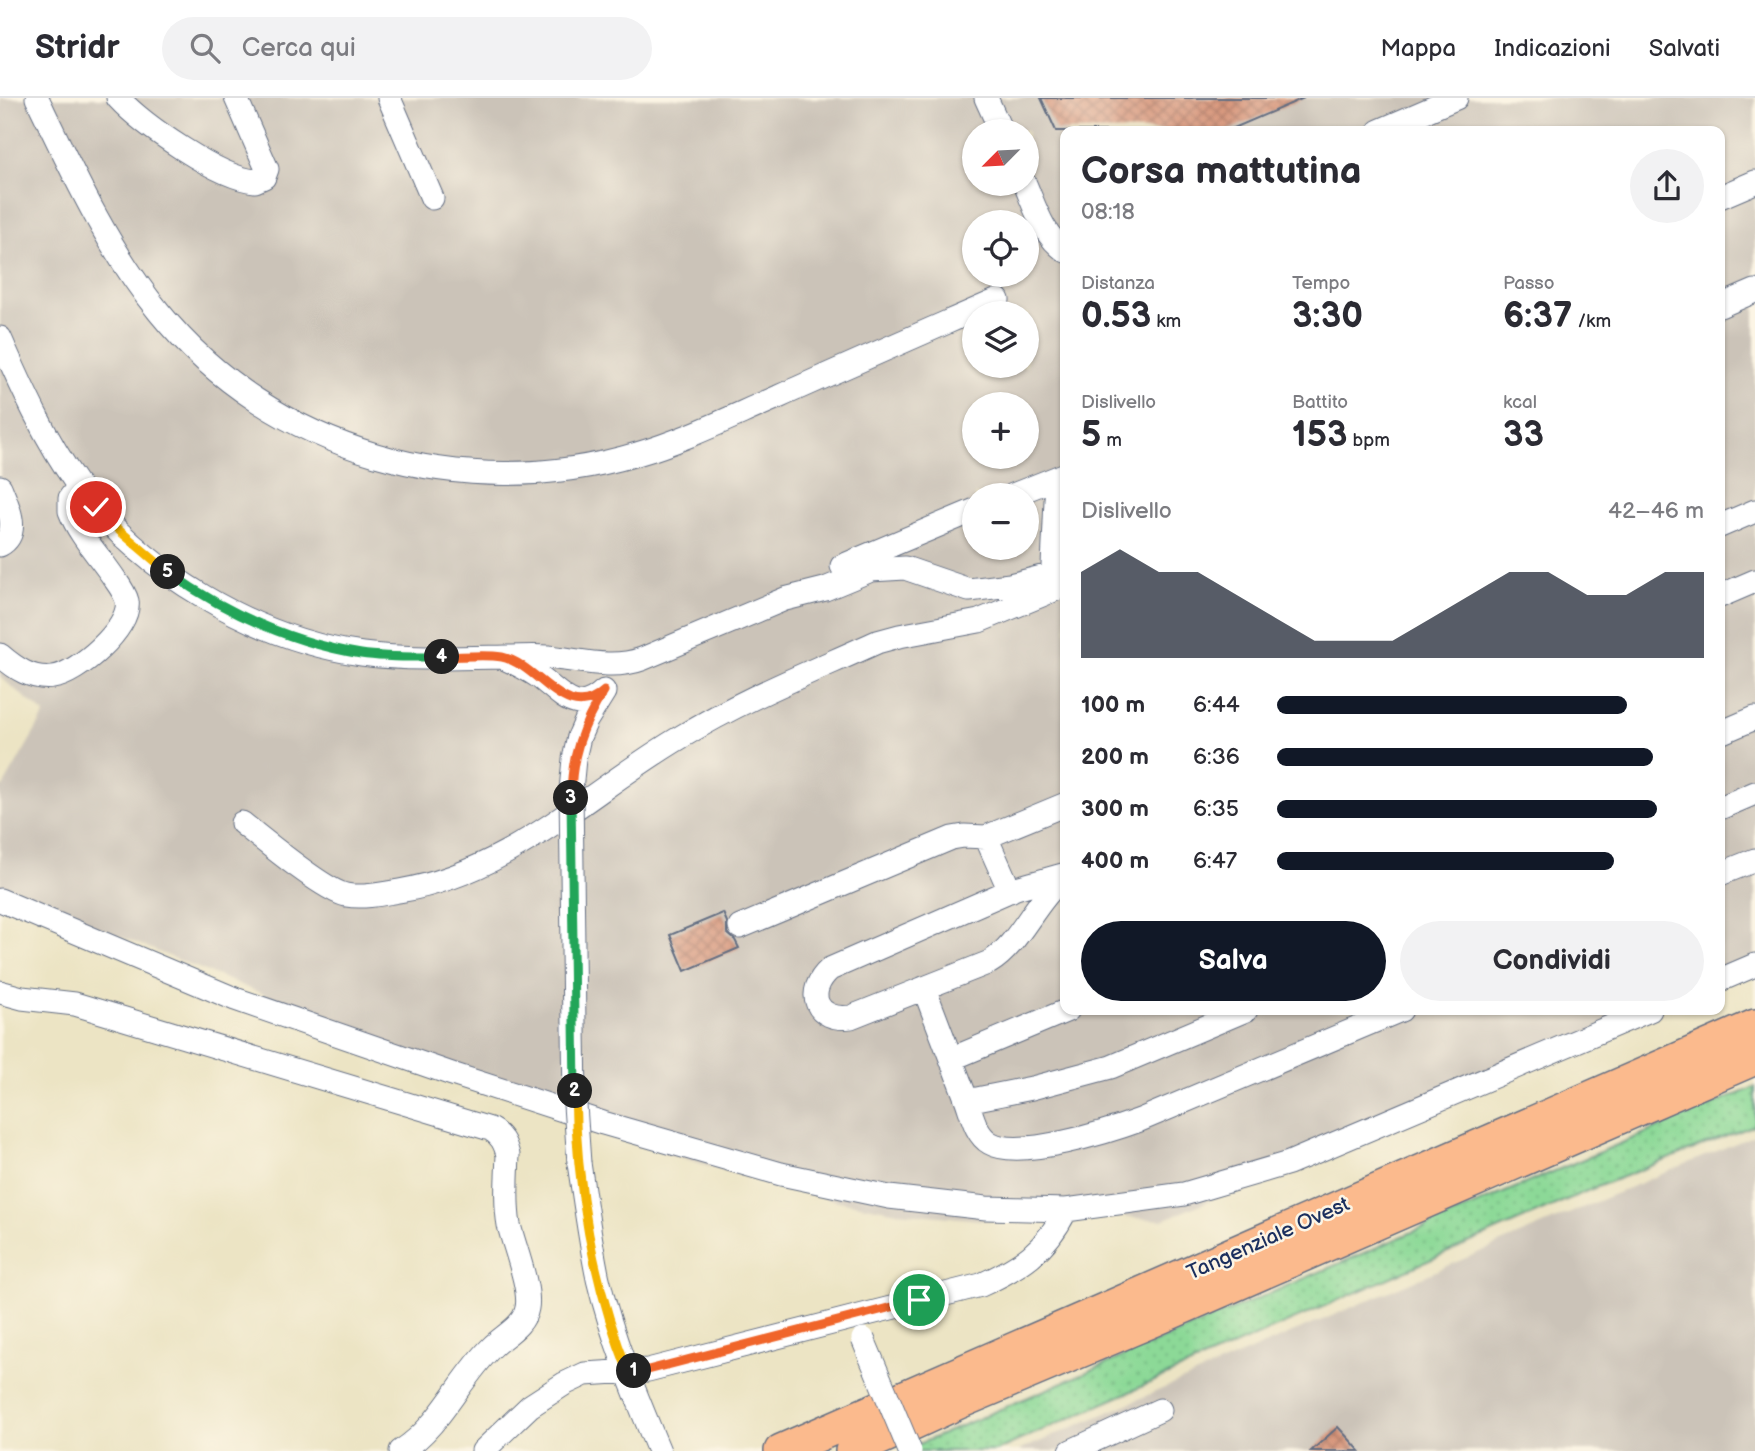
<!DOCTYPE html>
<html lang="it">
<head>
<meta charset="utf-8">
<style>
	:root { --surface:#fff; --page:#f2f2f3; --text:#2b2b33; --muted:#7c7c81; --line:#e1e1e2; --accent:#111827 }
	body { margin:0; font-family:"Balsamiq Sans",sans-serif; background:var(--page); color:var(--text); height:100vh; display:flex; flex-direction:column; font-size:26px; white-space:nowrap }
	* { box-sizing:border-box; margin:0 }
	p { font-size:23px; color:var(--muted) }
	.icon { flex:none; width:38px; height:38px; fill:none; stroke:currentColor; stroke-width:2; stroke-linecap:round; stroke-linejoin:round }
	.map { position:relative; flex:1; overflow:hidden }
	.drawer { position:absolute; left:1060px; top:28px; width:665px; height:889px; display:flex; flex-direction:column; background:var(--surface); border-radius:14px; box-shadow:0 2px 5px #0004 }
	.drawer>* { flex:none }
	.needle { width:46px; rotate:246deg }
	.fabs { position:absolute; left:962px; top:21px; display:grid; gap:14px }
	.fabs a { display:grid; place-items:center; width:77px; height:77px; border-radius:50%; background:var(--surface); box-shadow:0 2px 5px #0004; font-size:35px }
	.pin { position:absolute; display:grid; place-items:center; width:60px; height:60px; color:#fff; margin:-30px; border:4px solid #fff; border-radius:50%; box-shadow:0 2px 7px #0007 }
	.km { position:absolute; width:35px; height:35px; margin:-18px; border-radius:50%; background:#222; color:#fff; font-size:19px; line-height:35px; text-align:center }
	.round { display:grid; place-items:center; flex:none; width:74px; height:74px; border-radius:37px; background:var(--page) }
	.head { display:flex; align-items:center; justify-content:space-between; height:119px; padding:0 21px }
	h1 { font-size:38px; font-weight:600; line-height:52px }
	.stats { display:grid; grid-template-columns:repeat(3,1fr); gap:10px; height:119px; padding:7px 21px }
	.stats div { display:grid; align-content:center }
	.stats b { font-size:35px; font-weight:600 }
	.stats small { font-size:19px; font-weight:400 }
	.stats p { font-size:19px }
	.chart { height:196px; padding:14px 21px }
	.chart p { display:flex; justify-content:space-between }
	.chart svg { width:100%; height:126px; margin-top:7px; fill:var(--accent); opacity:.7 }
	.primary-button { display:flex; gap:14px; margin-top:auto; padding:14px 21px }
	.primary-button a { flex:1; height:80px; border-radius:42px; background:var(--accent); color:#fff; font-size:28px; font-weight:600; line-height:80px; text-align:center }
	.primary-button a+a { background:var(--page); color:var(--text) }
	ul { padding:0 21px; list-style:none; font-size:23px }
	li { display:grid; grid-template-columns:112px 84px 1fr; align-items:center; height:52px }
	li i { height:18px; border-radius:9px; background:var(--accent) }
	header { display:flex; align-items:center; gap:42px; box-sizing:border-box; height:98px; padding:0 35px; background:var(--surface); border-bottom:2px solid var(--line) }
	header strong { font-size:33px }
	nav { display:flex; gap:38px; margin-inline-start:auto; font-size:24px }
	.search { width:490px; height:63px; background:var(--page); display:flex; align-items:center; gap:18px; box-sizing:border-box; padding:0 24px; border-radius:38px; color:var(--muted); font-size:26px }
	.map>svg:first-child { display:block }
	.industrial { fill:#cbc3b8; fill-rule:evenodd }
	.grass { fill:url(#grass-dots); stroke:#54847a; stroke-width:2 }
	.building { fill:url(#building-cross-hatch) }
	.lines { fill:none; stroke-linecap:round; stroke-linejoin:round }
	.minor-casing { stroke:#646e82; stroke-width:25 }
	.highway-casing { stroke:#646e82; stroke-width:36 }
	.minor { stroke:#fff; stroke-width:23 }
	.highway { stroke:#fbba8d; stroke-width:33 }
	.minor-bridge-casing { stroke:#646e82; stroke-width:25; stroke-linecap:butt }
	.minor-bridge { stroke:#fff; stroke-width:23 }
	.split-1-casing { stroke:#fff; stroke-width:14 }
	.split-2-casing { stroke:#fff; stroke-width:14 }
	.split-3-casing { stroke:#fff; stroke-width:14 }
	.split-4-casing { stroke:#fff; stroke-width:14 }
	.split-5-casing { stroke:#fff; stroke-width:14 }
	.split-6-casing { stroke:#fff; stroke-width:14 }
	.split-1 { stroke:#f0652b; stroke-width:9 }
	.split-2 { stroke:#f5b400; stroke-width:9 }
	.split-3 { stroke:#22a559; stroke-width:9 }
	.split-4 { stroke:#f0652b; stroke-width:9 }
	.split-5 { stroke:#22a559; stroke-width:9 }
	.split-6 { stroke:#f5b400; stroke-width:9 }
	.labels { text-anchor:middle; stroke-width:5; stroke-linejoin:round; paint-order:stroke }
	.street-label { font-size:21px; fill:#1b2f5e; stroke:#fcf5e5 }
</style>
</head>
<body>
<header>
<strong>Stridr</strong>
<div class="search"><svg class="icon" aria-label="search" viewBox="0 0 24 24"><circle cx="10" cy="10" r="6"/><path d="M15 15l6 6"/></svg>Cerca qui</div>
<nav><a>Mappa</a><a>Indicazioni</a><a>Salvati</a></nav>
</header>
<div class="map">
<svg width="1755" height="1353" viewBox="0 0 1755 1353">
	<defs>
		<pattern id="grass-dots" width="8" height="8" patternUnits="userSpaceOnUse" patternTransform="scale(1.75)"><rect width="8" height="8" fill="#8cd997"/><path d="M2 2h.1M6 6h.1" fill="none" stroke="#78bb85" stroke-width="1.8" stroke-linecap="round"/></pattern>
		<pattern id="building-cross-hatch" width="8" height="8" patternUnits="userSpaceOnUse" patternTransform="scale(1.75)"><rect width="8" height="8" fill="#d7957a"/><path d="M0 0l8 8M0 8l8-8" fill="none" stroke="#ae7a67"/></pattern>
	</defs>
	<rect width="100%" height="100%" fill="#fcf5e5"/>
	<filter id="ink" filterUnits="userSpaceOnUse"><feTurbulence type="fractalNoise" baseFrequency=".0143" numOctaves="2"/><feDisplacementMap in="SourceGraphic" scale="14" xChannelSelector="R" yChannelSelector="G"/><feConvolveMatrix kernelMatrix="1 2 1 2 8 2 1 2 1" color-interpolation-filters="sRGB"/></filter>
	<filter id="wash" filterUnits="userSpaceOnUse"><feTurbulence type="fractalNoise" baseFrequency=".00686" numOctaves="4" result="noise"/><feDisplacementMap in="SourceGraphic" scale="28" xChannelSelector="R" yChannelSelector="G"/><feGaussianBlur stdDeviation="1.57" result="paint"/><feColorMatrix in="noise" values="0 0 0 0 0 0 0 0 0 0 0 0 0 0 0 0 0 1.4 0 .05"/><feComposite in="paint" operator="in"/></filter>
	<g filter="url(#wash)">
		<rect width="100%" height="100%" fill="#ece4c4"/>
		<path class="industrial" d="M0,0H1755V873L1720,888V33H1066V912H1663L1163,1122L1106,1118L1002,1124L898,1114L839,1103L782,1090L627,1043L67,817L23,804L0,793V688L3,689L45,616L0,579ZM975,33H1027V86H975ZM975,124H1027V177H975ZM975,215H1027V268H975ZM975,306H1027V359H975ZM975,397H1027V450H975Z
			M1755,1037V1353H1018L1645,1083Z"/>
		<path class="grass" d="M1755,989V1027L1589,1092L995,1353H903L1536,1081Z"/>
		<g id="blocks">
			<path class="building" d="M1041,0H1304L1227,33H1056Z
				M723,815L727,824V835L735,842L739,850L685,873L670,837Z
				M1338,1329L1360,1353H1311Z"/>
		</g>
	</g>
	<g filter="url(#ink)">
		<use href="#blocks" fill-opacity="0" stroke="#646e82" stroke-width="2"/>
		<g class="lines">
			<g class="minor-casing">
				<path id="minor" d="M37,0C71,71 108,152 159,214C272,354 465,408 637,356C685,342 731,319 778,299C851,266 925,234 998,202
					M118,0C143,27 219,80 255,83L264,79L267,71L236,0
					M389,0L432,100
					M986,0L1001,33
					M1379,33L1456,0
					M1025,86C1035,109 1043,138 1066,153
					M1720,99L1755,84
					M1720,208L1755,193
					M0,240C22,290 45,341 77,386C141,474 255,541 362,556C409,562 458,560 506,559C520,559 534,558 548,559C580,562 612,572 642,561L785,501L825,491L871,472L905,470L969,492L1010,487L1066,473
					M0,389C7,406 22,435 0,447
					M1013,397L1066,376
					M1720,428L1755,413
					M842,468L975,412
					M1052,490L1057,380
					M1720,498L1755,483
					M0,557C15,570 32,582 53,579C76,577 132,529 127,503C125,495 119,487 114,480C100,459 79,437 70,413V400L79,388
					M506,561C517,566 529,572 539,579C563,597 576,619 604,593
					M1720,635L1755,620
					M579,639L586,623L604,594
					M1720,710L1755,695
					M242,725C262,741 325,793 346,797C363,800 382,796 399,793C510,775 588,694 681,639C743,601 811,574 877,544L899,538L979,523L1066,487
					M1066,776L1016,790L830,871C804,894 816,924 851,919L990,864C1020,846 1035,801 1066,778
					M1720,776L1755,762
					M1010,793L986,739L1066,706
					M0,802L235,901L452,976L603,1025L781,1076L889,1099L986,1110L1066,1112L1184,1096L1289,1065L1650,912
					M740,829L952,740L964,738L986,739
					M1720,882L1755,867
					M924,890L967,1003L1032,990L1111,969L1246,912
					M0,894L22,900L75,906L490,1031C501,1037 505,1045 508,1057C507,1080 505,1104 509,1127C514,1148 531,1190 527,1210C524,1228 504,1237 492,1249C459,1281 441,1328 401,1353
					M951,961L1068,912
					M967,1003C972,1017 976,1037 990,1045C1019,1062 1110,1033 1140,1022L1401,912
					M579,1065C585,1104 590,1143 598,1181C612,1240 636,1298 659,1353
					M483,1353L530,1308L564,1286L585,1276L648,1272L981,1187C1022,1168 1045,1153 1066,1112
					M1071,1353L1160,1312"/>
			</g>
			<g class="highway-casing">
				<path id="highway" d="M781,1353L1755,928
					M852,1353L959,1304L1151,1223L1755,960"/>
			</g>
			<use href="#minor" class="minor"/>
			<use href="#highway" class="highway"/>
			<g class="minor-bridge-casing">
				<path id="minor-bridge" d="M579,1065L575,1007L571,692L574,661L579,639
					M863,1241L910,1353"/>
			</g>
			<use href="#minor-bridge" class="minor-bridge"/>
		</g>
	</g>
	<g class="lines" filter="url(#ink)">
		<g class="split-1-casing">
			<path id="split-1" d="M634,1273L648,1272L919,1202"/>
		</g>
		<g class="split-2-casing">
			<path id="split-2" d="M575,993C576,1087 593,1186 628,1273H634"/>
		</g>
		<g class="split-3-casing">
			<path id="split-3" d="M571,700L575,993"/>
		</g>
		<g class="split-4-casing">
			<path id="split-4" d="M442,559C461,559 484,556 502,559C540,567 566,628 604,593C582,627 571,659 571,700"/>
		</g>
		<g class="split-5-casing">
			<path id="split-5" d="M168,474C226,515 289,544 361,556C387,560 415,559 442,559"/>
		</g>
		<g class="split-6-casing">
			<path id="split-6" d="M96,409L114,428L168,474"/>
		</g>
		<use href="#split-1" class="split-1"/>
		<use href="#split-2" class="split-2"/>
		<use href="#split-3" class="split-3"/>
		<use href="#split-4" class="split-4"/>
		<use href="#split-5" class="split-5"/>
		<use href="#split-6" class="split-6"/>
	</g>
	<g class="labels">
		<g class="street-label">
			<text transform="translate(1268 1140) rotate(-24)" y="7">Tangenziale Ovest</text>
		</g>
	</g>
</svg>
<div class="fabs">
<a><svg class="needle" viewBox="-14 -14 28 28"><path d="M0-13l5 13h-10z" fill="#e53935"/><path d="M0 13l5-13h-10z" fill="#7c7c81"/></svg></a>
<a><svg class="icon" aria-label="locate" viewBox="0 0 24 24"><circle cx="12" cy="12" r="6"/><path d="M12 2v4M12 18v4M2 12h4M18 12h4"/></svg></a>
<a><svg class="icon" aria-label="layers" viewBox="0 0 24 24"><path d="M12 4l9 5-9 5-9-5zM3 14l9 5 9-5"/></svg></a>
<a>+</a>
<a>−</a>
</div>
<div class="pin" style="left:919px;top:1202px;background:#1e9e55"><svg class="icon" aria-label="arrive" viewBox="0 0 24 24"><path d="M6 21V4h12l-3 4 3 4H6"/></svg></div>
<div class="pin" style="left:96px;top:409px;background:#d93025"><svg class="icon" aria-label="check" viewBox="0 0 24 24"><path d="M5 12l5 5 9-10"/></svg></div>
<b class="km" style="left:634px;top:1273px">1</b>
<b class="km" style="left:575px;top:993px">2</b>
<b class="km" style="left:571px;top:700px">3</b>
<b class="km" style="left:442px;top:559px">4</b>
<b class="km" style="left:168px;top:474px">5</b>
<section class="drawer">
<div class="head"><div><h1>Corsa mattutina</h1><p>08:18</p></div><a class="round"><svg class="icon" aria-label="share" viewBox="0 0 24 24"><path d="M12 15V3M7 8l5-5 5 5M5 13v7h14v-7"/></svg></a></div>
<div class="stats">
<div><p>Distanza</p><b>0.53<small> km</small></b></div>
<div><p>Tempo</p><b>3:30</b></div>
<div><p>Passo</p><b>6:37<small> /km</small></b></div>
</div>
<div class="stats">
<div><p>Dislivello</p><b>5<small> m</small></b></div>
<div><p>Battito</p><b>153<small> bpm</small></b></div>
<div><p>kcal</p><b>33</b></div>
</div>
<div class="chart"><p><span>Dislivello</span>42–46 m</p>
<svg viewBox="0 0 160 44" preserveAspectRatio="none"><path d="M0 44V14L10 6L20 14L30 14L40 22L50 30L60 38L70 38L80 38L90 30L100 22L110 14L120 14L130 22L140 22L150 14L160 14V44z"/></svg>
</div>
<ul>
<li><b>100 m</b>6:44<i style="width:82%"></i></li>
<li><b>200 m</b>6:36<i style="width:88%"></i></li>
<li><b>300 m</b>6:35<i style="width:89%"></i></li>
<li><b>400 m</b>6:47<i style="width:79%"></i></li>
</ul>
<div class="primary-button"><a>Salva</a><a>Condividi</a></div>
</section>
</div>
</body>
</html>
